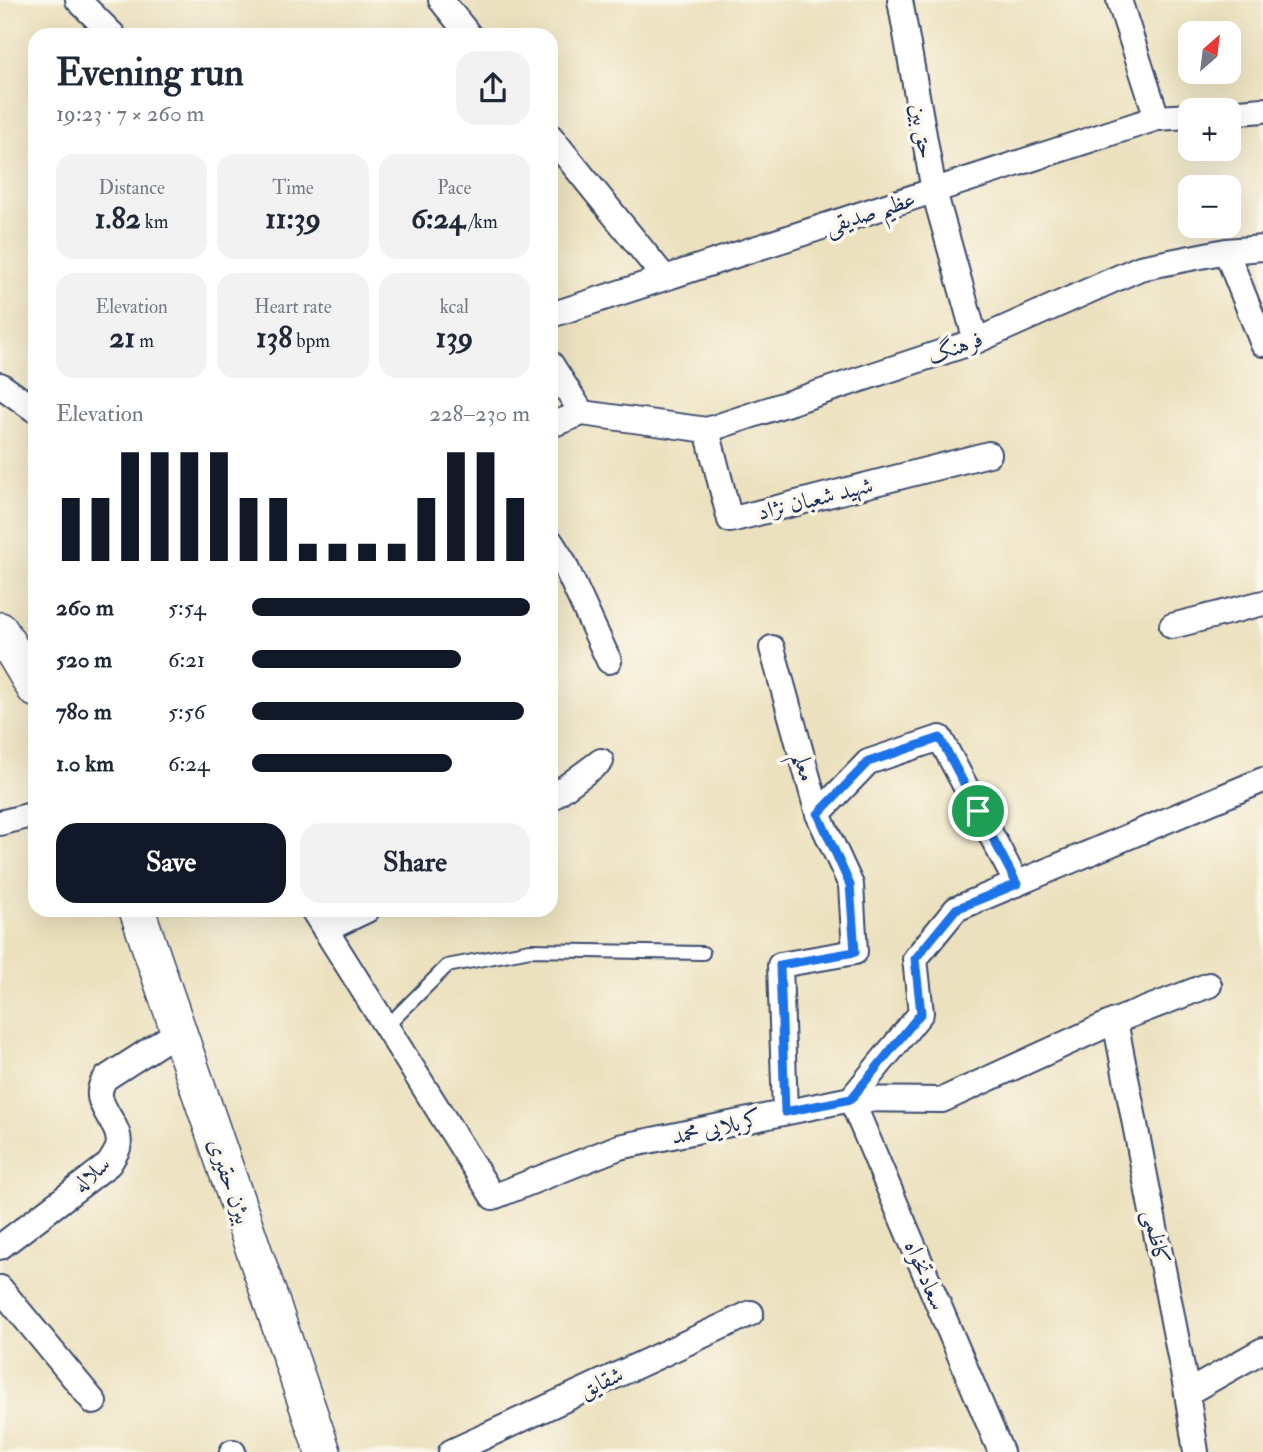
<!DOCTYPE html>
<html lang="en">
<head>
<meta charset="utf-8">
<style>
	:root { --surface:#fff; --page:#f2f2f3; --text:#1f2937; --muted:#747a83; --accent:#111827 }
	body { margin:0; font-family:"IM FELL Double Pica",Amiri,serif; background:var(--page); color:var(--text); height:100vh; display:flex; flex-direction:column; font-size:26px; white-space:nowrap }
	* { box-sizing:border-box; margin:0 }
	p { font-size:23px; color:var(--muted) }
	.icon { flex:none; width:38px; height:38px; fill:none; stroke:currentColor; stroke-width:2; stroke-linecap:round; stroke-linejoin:round }
	.map { position:relative; flex:1; overflow:hidden }
	.details { position:absolute; left:28px; top:28px; width:530px; height:889px; display:flex; flex-direction:column; background:var(--surface); border-radius:21px; box-shadow:0 7px 28px #0002 }
	.details>* { flex:none }
	.needle { width:46px; rotate:28deg }
	.tools { position:absolute; left:1178px; top:21px; display:grid; gap:14px }
	.tools a { display:grid; place-items:center; width:63px; height:63px; border-radius:14px; background:var(--surface); box-shadow:0 7px 28px #0002; font-size:35px }
	.pin { position:absolute; display:grid; place-items:center; width:60px; height:60px; color:#fff; margin:-30px; border:4px solid #fff; border-radius:50%; box-shadow:0 2px 7px #0007 }
	.round { display:grid; place-items:center; flex:none; width:74px; height:74px; border-radius:21px; background:var(--page) }
	.headline { display:flex; align-items:center; justify-content:space-between; height:119px; padding:0 28px }
	h1 { font-size:38px; font-weight:700; line-height:52px }
	.figures { display:grid; grid-template-columns:repeat(3,1fr); gap:10px; height:119px; padding:7px 28px }
	.figures div { display:grid; align-content:center; border-radius:18px; background:var(--page); text-align:center }
	.figures b { font-size:30px; font-weight:700 }
	.figures small { font-size:19px; font-weight:400 }
	.figures p { font-size:19px }
	.chart { height:196px; padding:14px 28px }
	.chart p { display:flex; justify-content:space-between }
	.chart svg { width:100%; height:126px; margin-top:7px; stroke:var(--accent); stroke-width:6 }
	.primary-button { display:flex; gap:14px; margin-top:auto; padding:14px 28px }
	.primary-button a { flex:1; height:80px; border-radius:21px; background:var(--accent); color:#fff; font-size:28px; font-weight:700; line-height:80px; text-align:center }
	.primary-button a+a { background:var(--page); color:var(--text) }
	ul { padding:0 28px; list-style:none; font-size:23px }
	li { display:grid; grid-template-columns:112px 84px 1fr; align-items:center; height:52px }
	li i { height:18px; border-radius:9px; background:var(--accent) }
	.map>svg:first-child { display:block }
	.lines { fill:none; stroke-linecap:round; stroke-linejoin:round }
	.service-casing { stroke:#3a4a6c; stroke-width:16 }
	.minor-casing { stroke:#3a4a6c; stroke-width:28 }
	.secondary-casing { stroke:#3a4a6c; stroke-width:38 }
	.service { stroke:#fff; stroke-width:12 }
	.minor { stroke:#fff; stroke-width:24 }
	.secondary { stroke:#fff; stroke-width:35 }
	.route-casing { stroke:#fff; stroke-width:14 }
	.route { stroke:#1a73e8; stroke-width:9 }
	.labels { text-anchor:middle; stroke-width:7; stroke-linejoin:round; paint-order:stroke }
	.street-label { font-size:23px; fill:#1b2f5e; stroke:#fbf7ec }
</style>
</head>
<body>
<div class="map">
<svg width="1263" height="1452" viewBox="0 0 1263 1452">
	<rect width="100%" height="100%" fill="#fbf7ec"/>
	<filter id="ink" filterUnits="userSpaceOnUse"><feTurbulence type="fractalNoise" baseFrequency=".0143" numOctaves="2"/><feDisplacementMap in="SourceGraphic" scale="14" xChannelSelector="R" yChannelSelector="G"/><feConvolveMatrix kernelMatrix="1 2 1 2 8 2 1 2 1" color-interpolation-filters="sRGB"/></filter>
	<filter id="wash" filterUnits="userSpaceOnUse"><feTurbulence type="fractalNoise" baseFrequency=".00686" numOctaves="4" result="noise"/><feDisplacementMap in="SourceGraphic" scale="28" xChannelSelector="R" yChannelSelector="G"/><feGaussianBlur stdDeviation="1.57" result="paint"/><feColorMatrix in="noise" values="0 0 0 0 0 0 0 0 0 0 0 0 0 0 0 0 0 1.4 0 .05"/><feComposite in="paint" operator="in"/></filter>
	<g filter="url(#wash)">
		<rect width="100%" height="100%" fill="#ece1be"/>
	</g>
	<g filter="url(#ink)">
		<g class="lines">
			<g class="service-casing">
				<path id="service" d="M386,1027L447,966L530,950L703,953"/>
			</g>
			<g class="minor-casing">
				<path id="minor" d="M78,0L113,35
					M441,0L469,35
					M900,0L934,191L976,341
					M1119,0L1157,118
					M1228,113L1263,110
					M551,137L665,278
					M1226,251L1263,248
					M551,315L1157,118L1190,116
					M551,364L582,413L551,425
					M0,385L35,410
					M582,413L707,430L976,341L1140,268L1226,251L1263,344
					M707,430L730,520L989,454
					M551,542L563,561L609,661
					M1172,626L1263,603
					M772,648L818,814L851,885L855,952L780,965L785,1112
					M551,798L601,761
					M818,814L868,762L940,738L1017,884
					M0,823L35,814
					M313,910L493,1197L619,1147L851,1099L921,1013L915,959L956,909L1263,780
					M325,930L367,910
					M1115,1021L1187,1393L1196,1452
					M0,1247L109,1164C112,1159 116,1153 118,1148C125,1123 85,1103 106,1078L179,1031
					M0,1288L94,1402
					M1187,1393L1263,1350
					M232,1452H233
					M451,1452L751,1313
					M1001,1452L851,1099L942,1100L1115,1021L1209,985"/>
			</g>
			<g class="secondary-casing">
				<path id="secondary" d="M0,630L35,689
					M137,910L323,1452"/>
			</g>
			<use href="#service" class="service"/>
			<use href="#minor" class="minor"/>
			<use href="#secondary" class="secondary"/>
		</g>
	</g>
	<g class="lines" filter="url(#ink)">
		<g class="route-casing">
			<path id="route" d="M940,738L1017,884L956,909L915,959L921,1013L851,1099L785,1112L780,965L855,952L850,885L818,814L868,762Z"/>
		</g>
		<use href="#route" class="route"/>
	</g>
	<g class="labels">
		<g class="street-label">
			<text transform="translate(923 131) rotate(80)" y="8">حق بین</text>
			<text transform="translate(870 212) rotate(-18)" y="8">عظیم صدیقی</text>
			<text transform="translate(955 347) rotate(-20)" y="8">فرهنگ</text>
			<text transform="translate(815 498) rotate(-14)" y="8">شهید شعبان نژاد</text>
			<text transform="translate(805 767) rotate(75)" y="8">معلم</text>
			<text transform="translate(716 1127) rotate(-12)" y="8">کربلایی محمد</text>
			<text transform="translate(91 1174) rotate(-42)" y="8">سلاله</text>
			<text transform="translate(230 1181) rotate(71)" y="8">بیژن حقیری</text>
			<text transform="translate(1157 1237) rotate(79)" y="8">کاظمی</text>
			<text transform="translate(926 1275) rotate(67)" y="8">سعادتخواه</text>
			<text transform="translate(601 1382) rotate(-25)" y="8">شقایق</text>
		</g>
	</g>
</svg>
<div class="tools">
<a><svg class="needle" viewBox="-14 -14 28 28"><path d="M0-13l5 13h-10z" fill="#e53935"/><path d="M0 13l5-13h-10z" fill="#747a83"/></svg></a>
<a>+</a>
<a>−</a>
</div>
<div class="pin" style="left:978px;top:811px;background:#1e9e55"><svg class="icon" aria-label="arrive" viewBox="0 0 24 24"><path d="M6 21V4h12l-3 4 3 4H6"/></svg></div>
<section class="details">
<div class="headline"><div><h1>Evening run</h1><p>19:23 · 7 × 260 m</p></div><a class="round"><svg class="icon" aria-label="share" viewBox="0 0 24 24"><path d="M12 15V3M7 8l5-5 5 5M5 13v7h14v-7"/></svg></a></div>
<div class="figures">
<div><p>Distance</p><b>1.82<small> km</small></b></div>
<div><p>Time</p><b>11:39</b></div>
<div><p>Pace</p><b>6:24<small> /km</small></b></div>
</div>
<div class="figures">
<div><p>Elevation</p><b>21<small> m</small></b></div>
<div><p>Heart rate</p><b>138<small> bpm</small></b></div>
<div><p>kcal</p><b>139</b></div>
</div>
<div class="chart"><p><span>Elevation</span>228–230 m</p>
<svg viewBox="0 0 160 44" preserveAspectRatio="none"><path d="M5 44V22M15 44V22M25 44V6M35 44V6M45 44V6M55 44V6M65 44V22M75 44V22M85 44V38M95 44V38M105 44V38M115 44V38M125 44V22M135 44V6M145 44V6M155 44V22"/></svg>
</div>
<ul>
<li><b>260 m</b>5:54<i style="width:100%"></i></li>
<li><b>520 m</b>6:21<i style="width:75%"></i></li>
<li><b>780 m</b>5:56<i style="width:98%"></i></li>
<li><b>1.0 km</b>6:24<i style="width:72%"></i></li>
</ul>
<div class="primary-button"><a>Save</a><a>Share</a></div>
</section>
</div>
</body>
</html>
